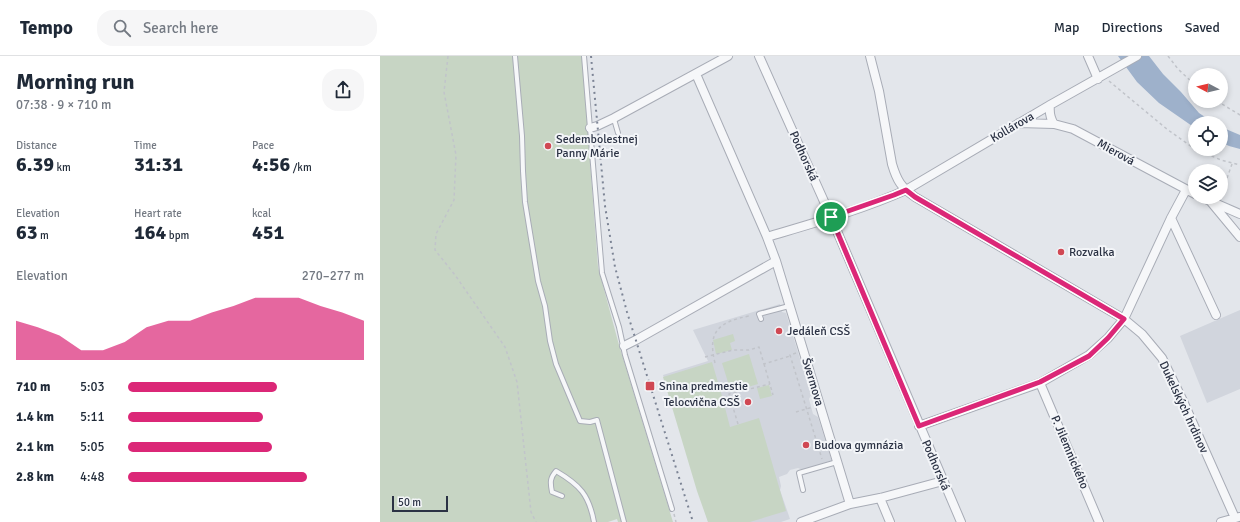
<!DOCTYPE html>
<html lang="en">
<head>
<meta charset="utf-8">
<style>
	:root { --surface:#fff; --page:#f6f6f7; --text:#1f2937; --muted:#747a83; --line:#e0e1e3; --accent:#db2777 }
	body { margin:0; font-family:Signika,sans-serif; background:var(--page); color:var(--text); height:100vh; display:flex; flex-direction:column; font-size:15px; white-space:nowrap }
	* { box-sizing:border-box; margin:0 }
	p { font-size:13px; color:var(--muted) }
	.icon { flex:none; width:22px; height:22px; fill:none; stroke:currentColor; stroke-width:2; stroke-linecap:round; stroke-linejoin:round }
	.map { position:relative; flex:1; overflow:hidden }
	.details { display:flex; flex-direction:column; background:var(--surface); width:380px }
	.details>* { flex:none }
	.needle { width:26px; rotate:277deg }
	.tools { position:absolute; left:808px; top:12px; display:grid; gap:8px }
	.tools a { display:grid; place-items:center; width:40px; height:40px; border-radius:50%; background:var(--surface); box-shadow:0 2px 6px #0003; font-size:20px }
	.scale { position:absolute; left:12px; bottom:10px; width:56px; box-sizing:border-box; padding-left:4px; border:2px solid #2b3244; border-top:0; font-size:11px; line-height:14px; white-space:nowrap; color:#2b3244; -webkit-text-stroke:3px #f3f5f8; paint-order:stroke }
	.pin { position:absolute; display:grid; place-items:center; width:34px; height:34px; color:#fff; margin:-17px; border:2px solid #fff; border-radius:50%; box-shadow:0 1px 4px #0007 }
	.round { display:grid; place-items:center; flex:none; width:42px; height:42px; border-radius:16px; background:var(--page) }
	.summary { display:flex; align-items:center; justify-content:space-between; height:68px; padding:0 16px }
	h1 { font-size:22px; font-weight:800; line-height:30px }
	.stats { display:grid; grid-template-columns:repeat(3,1fr); gap:6px; height:68px; padding:4px 16px }
	.stats div { display:grid; align-content:center }
	.stats b { font-size:20px; font-weight:800 }
	.stats small { font-size:11px; font-weight:400 }
	.stats p { font-size:11px }
	.chart { height:112px; padding:8px 16px }
	.chart p { display:flex; justify-content:space-between }
	.chart svg { width:100%; height:72px; margin-top:4px; fill:var(--accent); opacity:.7 }
	ul { padding:0 16px; list-style:none; font-size:13px }
	li { display:grid; grid-template-columns:64px 48px 1fr; align-items:center; height:30px }
	li i { height:10px; border-radius:5px; background:var(--accent) }
	header { display:flex; align-items:center; gap:24px; box-sizing:border-box; height:56px; padding:0 20px; background:var(--surface); border-bottom:1px solid var(--line) }
	header strong { font-size:19px }
	nav { display:flex; gap:22px; margin-inline-start:auto; font-size:14px }
	.search { width:280px; height:36px; background:var(--page); display:flex; align-items:center; gap:10px; box-sizing:border-box; padding:0 14px; border-radius:16px; color:var(--muted); font-size:15px }
	main { display:flex; flex:1; min-height:0 }
	.map>svg:first-child { display:block }
	.built { fill:#d1d5dd }
	.green { fill:#c7d5c4 }
	.water { fill:#9eb1cb }
	.lines { fill:none; stroke-linecap:round; stroke-linejoin:round }
	.lane-casing { stroke:#a8acb6; stroke-width:6 }
	.street-casing { stroke:#a8acb6; stroke-width:10 }
	.path { stroke:#c1c4ca; stroke-width:1.5; stroke-dasharray:3 3; stroke-linecap:butt }
	.lane { stroke:#f6f7f9; stroke-width:4 }
	.street { stroke:#f6f7f9; stroke-width:8 }
	.rail { stroke:#7c8495; stroke-width:2; stroke-dasharray:2 4; stroke-linecap:butt }
	.route-casing { stroke:#fff; stroke-width:8 }
	.route { stroke:#db2777; stroke-width:5 }
	.poi-dot { fill:#d04853; stroke:#f3f5f8; stroke-width:1.5 }
	.labels { text-anchor:middle; stroke-width:4; stroke-linejoin:round; paint-order:stroke }
	.street-label { font-size:12px; fill:#2b3244; stroke:#f3f5f8 }
	.poi-label { font-size:12px; fill:#2b3244; stroke:#f3f5f8; text-anchor:start }
</style>
</head>
<body>
<header>
<strong>Tempo</strong>
<div class="search"><svg class="icon" aria-label="search" viewBox="0 0 24 24"><circle cx="10" cy="10" r="6"/><path d="M15 15l6 6"/></svg>Search here</div>
<nav><a>Map</a><a>Directions</a><a>Saved</a></nav>
</header>
<main>
<section class="details">
<div class="summary"><div><h1>Morning run</h1><p>07:38 · 9 × 710 m</p></div><a class="round"><svg class="icon" aria-label="share" viewBox="0 0 24 24"><path d="M12 15V3M7 8l5-5 5 5M5 13v7h14v-7"/></svg></a></div>
<div class="stats">
<div><p>Distance</p><b>6.39<small> km</small></b></div>
<div><p>Time</p><b>31:31</b></div>
<div><p>Pace</p><b>4:56<small> /km</small></b></div>
</div>
<div class="stats">
<div><p>Elevation</p><b>63<small> m</small></b></div>
<div><p>Heart rate</p><b>164<small> bpm</small></b></div>
<div><p>kcal</p><b>451</b></div>
</div>
<div class="chart"><p><span>Elevation</span>270–277 m</p>
<svg viewBox="0 0 160 44" preserveAspectRatio="none"><path d="M0 44V20L10 24L20 29L30 38L40 38L50 33L60 24L70 20L80 20L90 15L100 11L110 6L120 6L130 6L140 11L150 15L160 20V44z"/></svg>
</div>
<ul>
<li><b>710 m</b>5:03<i style="width:63%"></i></li>
<li><b>1.4 km</b>5:11<i style="width:57%"></i></li>
<li><b>2.1 km</b>5:05<i style="width:61%"></i></li>
<li><b>2.8 km</b>4:48<i style="width:76%"></i></li>
</ul>
</section>
<div class="map">
<svg width="860" height="466" viewBox="0 0 860 466">
	<rect width="100%" height="100%" fill="#e3e6eb"/>
	<path class="built" d="M400,248L402,256L406,257L431,339L429,343L433,358L438,361L452,406L423,414L418,412L410,414L407,418L399,421L401,430L400,434L410,463L401,466H328L283,319L328,305L313,274Z
		M860,254V333L827,347L800,280Z"/>
	<path class="green" d="M0,0H202L218,211L239,289L293,466H238L237,463L228,466H0Z
		M353,278L355,285L350,287L352,294L336,298L333,284Z
		M369,298L378,328L351,336L342,307Z
		M332,306L342,340L350,371L379,362L406,455L370,466H328L317,435L283,321Z
		M389,329L392,340L380,343L377,332Z"/>
	<path class="water" d="M738,0H769L783,18L801,36L819,57L834,67H815V72L779,47L757,26Z
		M841,71L860,79V93L849,90L841,86Z"/>
	<g class="lines">
		<g class="lane-casing">
			<path id="lane" d="M135,0L142,80L143,115L145,146L158,225L165,250L170,285L176,308L200,365L210,366L217,364L244,466
				M204,0L222,217L239,271L245,299L292,453
				M234,63L238,77
				M381,263L379,258L409,250
				M423,434L419,417L457,406
				M182,440L172,436C170,426 170,422 176,415C200,429 209,439 214,466"/>
		</g>
		<g class="street-casing">
			<path id="street" d="M379,0L451,161L581,466
				M490,0L499,35L512,108C517,125 521,131 535,141L744,263L762,278L782,302L803,345L855,462
				M708,0L718,23
				M316,18L387,181L396,205L470,448
				M670,49C669,57 670,62 674,68L693,73L815,138
				M639,67L674,68
				M210,72L217,70L234,62L348,0
				M821,141L860,158
				M831,146L860,181
				M791,162L836,259
				M387,181C434,167 481,154 526,134L670,49L757,0
				M244,290L256,284L396,205
				M660,327L719,466
				M539,370L660,327L709,299L728,282L744,263L791,162L806,134
				M500,442L510,466
				M421,466L470,448L500,442L563,425
				M841,466L859,461"/>
		</g>
		<path class="path" d="M68,0L64,36L76,99L74,144L56,178L55,194L75,219L125,291L137,326L151,456L156,466
			M788,0L798,13L815,29
			M729,25L788,74L815,93
			M837,45L860,59
			M815,93L841,104L860,109
			M841,139L852,108
			M416,297L410,299L442,403
			M325,301L353,294H369L379,291L384,308L410,300
			M335,307C327,275 339,266 369,260
			M384,308L393,339
			M416,356L433,351
			M358,368L349,338L390,328
			M294,458L296,466"/>
		<use href="#lane" class="lane"/>
		<use href="#street" class="street"/>
		<path class="rail" d="M211,0L225,150L235,211L247,256L313,466"/>
	</g>
	<g class="lines">
		<g class="route-casing">
			<path id="route" d="M526,134L535,141L744,263L728,282L709,300L660,326L539,370L451,161L514,139Z"/>
		</g>
		<use href="#route" class="route"/>
	</g>
	<g class="poi-dot">
		<circle cx="168" cy="90" r="4"/>
		<circle cx="681" cy="196" r="4"/>
		<circle cx="399" cy="275" r="4"/>
		<rect x="265" y="325" width="10" height="10" rx="2"/>
		<circle cx="368" cy="346" r="4"/>
		<circle cx="426" cy="389" r="4"/>
	</g>
	<g class="labels">
		<g class="street-label">
			<text transform="translate(632 71) rotate(-30)" y="4">Kollárova</text>
			<text transform="translate(736 96) rotate(29)" y="4">Mierová</text>
			<text transform="translate(424 100) rotate(66)" y="4">Podhorská</text>
			<text transform="translate(433 326) rotate(73)" y="4">Švermova</text>
			<text transform="translate(804 351) rotate(65)" y="4">Dukelských hrdinov</text>
			<text transform="translate(690 396) rotate(67)" y="4">P. Jilemnického</text>
			<text transform="translate(556 409) rotate(67)" y="4">Podhorská</text>
		</g>
		<g class="poi-label">
			<text x="176" y="87">Sedembolestnej<tspan x="176" dy="14">Panny Márie</tspan></text>
			<text x="689" y="200">Rozvalka</text>
			<text x="407" y="279">Jedáleň CSŠ</text>
			<text x="279" y="334">Snina predmestie</text>
			<text x="360" y="350" text-anchor="end">Telocvična CSŠ</text>
			<text x="434" y="393">Budova gymnázia</text>
		</g>
	</g>
</svg>
<div class="tools">
<a><svg class="needle" viewBox="-14 -14 28 28"><path d="M0-13l5 13h-10z" fill="#e53935"/><path d="M0 13l5-13h-10z" fill="#747a83"/></svg></a>
<a><svg class="icon" aria-label="locate" viewBox="0 0 24 24"><circle cx="12" cy="12" r="6"/><path d="M12 2v4M12 18v4M2 12h4M18 12h4"/></svg></a>
<a><svg class="icon" aria-label="layers" viewBox="0 0 24 24"><path d="M12 4l9 5-9 5-9-5zM3 14l9 5 9-5"/></svg></a>
</div>
<div class="scale">50 m</div>
<div class="pin" style="left:451px;top:161px;background:#1e9e55"><svg class="icon" aria-label="arrive" viewBox="0 0 24 24"><path d="M6 21V4h12l-3 4 3 4H6"/></svg></div>
</div>
</main>
</body>
</html>
